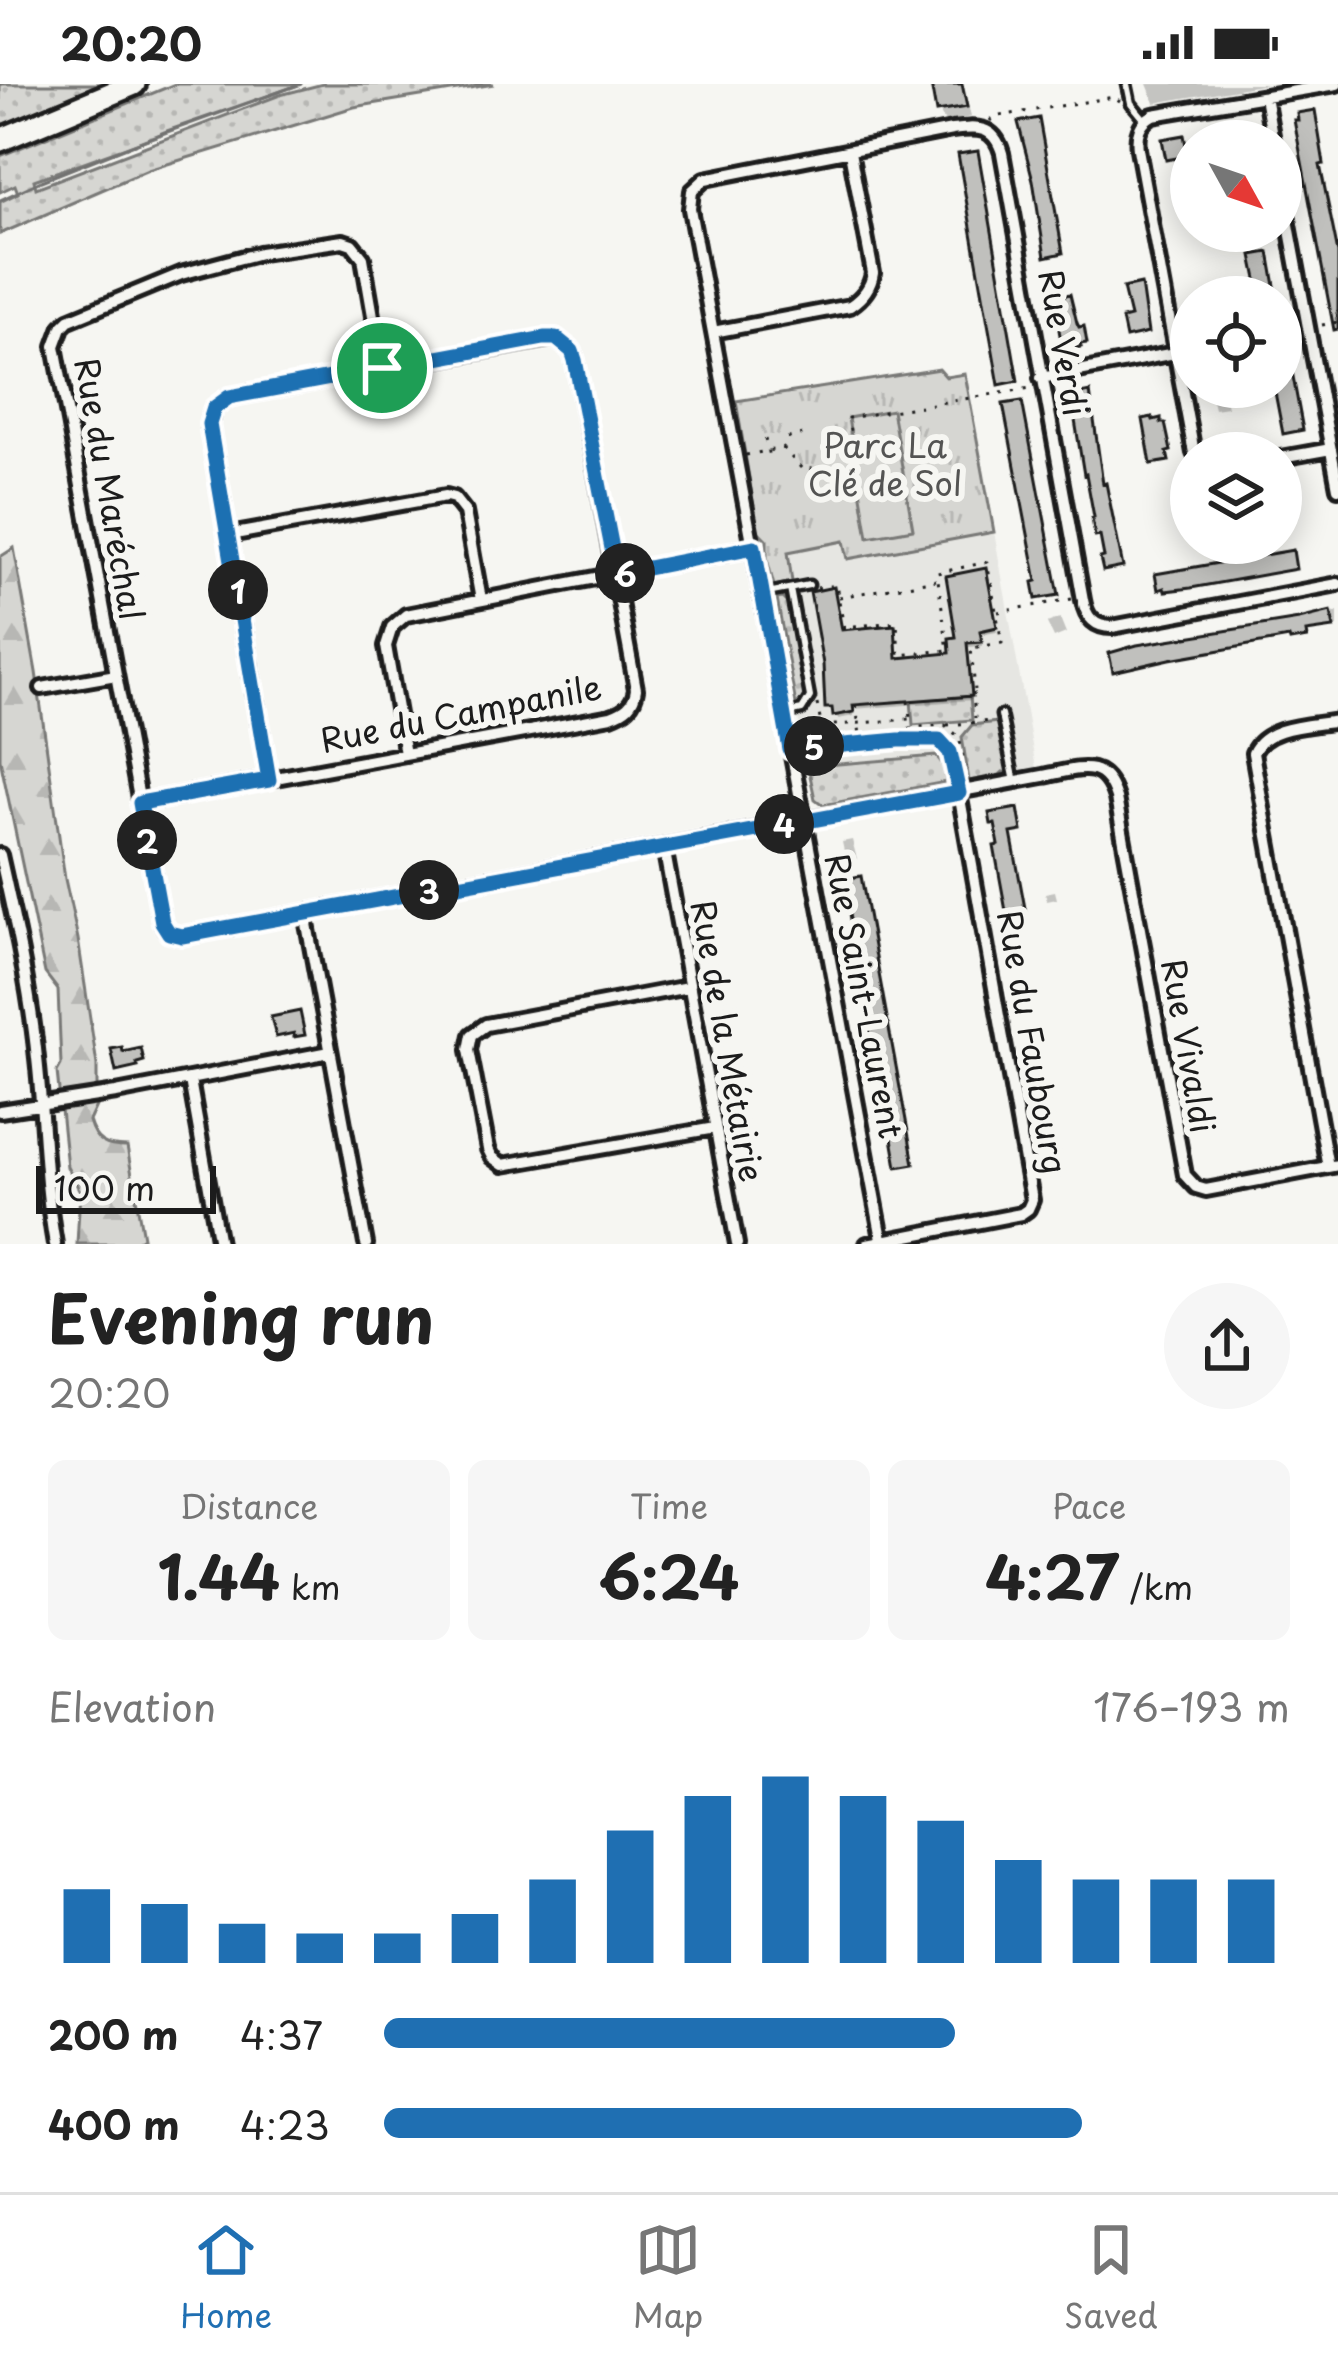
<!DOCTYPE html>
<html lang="en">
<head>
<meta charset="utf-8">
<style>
	:root { --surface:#fff; --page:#f6f6f6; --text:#222; --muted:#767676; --line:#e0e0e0; --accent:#1f6fb2 }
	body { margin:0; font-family:"Playpen Sans",sans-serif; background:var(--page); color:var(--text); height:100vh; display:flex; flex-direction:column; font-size:45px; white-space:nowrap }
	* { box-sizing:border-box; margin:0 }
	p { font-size:39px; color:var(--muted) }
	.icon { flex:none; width:66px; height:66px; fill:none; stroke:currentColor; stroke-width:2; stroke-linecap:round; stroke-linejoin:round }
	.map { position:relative; height:1160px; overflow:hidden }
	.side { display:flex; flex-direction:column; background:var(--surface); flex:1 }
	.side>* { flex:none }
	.needle { width:78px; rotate:130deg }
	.tools { position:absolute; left:1170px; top:36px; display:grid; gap:24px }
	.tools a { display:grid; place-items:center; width:132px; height:132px; border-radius:50%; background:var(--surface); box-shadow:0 6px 30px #0003; font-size:60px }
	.scale { position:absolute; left:36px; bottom:30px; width:180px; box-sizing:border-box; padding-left:12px; border:6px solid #1c1c1c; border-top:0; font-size:33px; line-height:42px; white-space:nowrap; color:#1c1c1c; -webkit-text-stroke:9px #f6f6f2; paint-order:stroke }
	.pin { position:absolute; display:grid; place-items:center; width:102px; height:102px; color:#fff; margin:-51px; border:6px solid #fff; border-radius:50%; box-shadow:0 3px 12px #0007 }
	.km { position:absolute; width:60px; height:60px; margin:-30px; border-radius:50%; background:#222; color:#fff; font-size:33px; line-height:60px; text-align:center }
	.round { display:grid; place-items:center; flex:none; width:126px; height:126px; border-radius:63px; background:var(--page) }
	.overview { display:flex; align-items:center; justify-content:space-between; height:204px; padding:0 48px }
	h1 { font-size:66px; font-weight:700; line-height:90px }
	.metrics { display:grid; grid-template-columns:repeat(3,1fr); gap:18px; height:204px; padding:12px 48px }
	.metrics div { display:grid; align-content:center; border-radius:18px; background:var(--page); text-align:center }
	.metrics b { font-size:60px; font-weight:700 }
	.metrics small { font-size:33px; font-weight:400 }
	.metrics p { font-size:33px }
	.chart { height:336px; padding:24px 48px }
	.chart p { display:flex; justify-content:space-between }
	.chart svg { width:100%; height:216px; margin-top:12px; stroke:var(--accent); stroke-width:6 }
	ul { padding:0 48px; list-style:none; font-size:39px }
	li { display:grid; grid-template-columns:192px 144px 1fr; align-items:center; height:90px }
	li i { height:30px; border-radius:15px; background:var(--accent) }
	.status { display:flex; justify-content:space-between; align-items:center; height:84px; padding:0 60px; background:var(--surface); direction:ltr }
	.status svg { height:33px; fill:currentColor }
	.menu { display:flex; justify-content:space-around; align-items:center; height:168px; border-top:3px solid var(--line); background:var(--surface); font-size:33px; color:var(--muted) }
	.menu a { display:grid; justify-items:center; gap:6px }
	.menu .on { color:var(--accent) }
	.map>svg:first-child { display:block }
	.built { fill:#e6e6e2 }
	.grass { fill:url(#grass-dots); stroke:#797977; stroke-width:3 }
	.forest { fill:url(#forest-firs); stroke:#797977; stroke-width:3 }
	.park { fill:url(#park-tufts); stroke:#797977; stroke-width:3 }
	.garden { fill:#d6d6d2; stroke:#797977; stroke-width:3 }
	.shadow { fill:#0003 }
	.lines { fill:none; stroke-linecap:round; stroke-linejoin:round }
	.stream { stroke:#727271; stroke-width:3 }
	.building { fill:#c0c0bd; stroke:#1c1c1c; stroke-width:3 }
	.service-casing { stroke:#1c1c1c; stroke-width:15 }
	.minor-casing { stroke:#1c1c1c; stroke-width:20 }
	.motorway-casing { stroke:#1c1c1c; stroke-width:30 }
	.path { stroke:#1c1c1c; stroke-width:3; stroke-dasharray:3 9; stroke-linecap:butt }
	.service { stroke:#f6f6f2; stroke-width:6 }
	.minor { stroke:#f6f6f2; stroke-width:10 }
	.motorway { stroke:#f6f6f2; stroke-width:21 }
	.route-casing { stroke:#fff; stroke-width:24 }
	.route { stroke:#1f6fb2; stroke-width:15 }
	.labels { text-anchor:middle; stroke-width:12; stroke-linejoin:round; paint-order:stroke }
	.street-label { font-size:33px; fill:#1c1c1c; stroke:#f6f6f2 }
	.park-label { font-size:33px; fill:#545453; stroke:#f6f6f2 }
</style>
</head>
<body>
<div class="status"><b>20:20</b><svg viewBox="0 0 49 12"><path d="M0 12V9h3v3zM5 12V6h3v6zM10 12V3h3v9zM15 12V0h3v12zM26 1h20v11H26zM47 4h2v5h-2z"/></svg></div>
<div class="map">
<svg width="1338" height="1160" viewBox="0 0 1338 1160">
	<defs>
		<pattern id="grass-dots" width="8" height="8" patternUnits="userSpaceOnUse" patternTransform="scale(3)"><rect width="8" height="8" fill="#d6d6d2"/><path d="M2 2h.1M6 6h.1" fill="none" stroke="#b7b7b4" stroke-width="1.8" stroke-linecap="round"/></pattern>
		<pattern id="forest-firs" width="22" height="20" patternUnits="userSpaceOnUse" patternTransform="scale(3)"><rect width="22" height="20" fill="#d6d6d2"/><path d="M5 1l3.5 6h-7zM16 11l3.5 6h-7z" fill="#b7b7b4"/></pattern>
		<pattern id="park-tufts" width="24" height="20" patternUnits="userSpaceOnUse" patternTransform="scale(3)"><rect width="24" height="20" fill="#d6d6d2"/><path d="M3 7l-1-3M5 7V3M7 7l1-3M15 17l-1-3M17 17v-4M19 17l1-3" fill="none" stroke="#b7b7b4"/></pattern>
	</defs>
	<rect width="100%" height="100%" fill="#f6f6f2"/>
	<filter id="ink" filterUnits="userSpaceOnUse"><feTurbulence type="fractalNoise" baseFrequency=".00833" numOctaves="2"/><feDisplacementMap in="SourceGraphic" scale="24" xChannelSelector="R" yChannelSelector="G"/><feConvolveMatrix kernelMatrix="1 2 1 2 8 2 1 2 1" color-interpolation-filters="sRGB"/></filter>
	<g filter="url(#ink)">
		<path class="built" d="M994,448L1036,684L823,721L817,717L808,687L774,502L792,498L787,469L845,457L848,474Z"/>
		<path class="grass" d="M0,0H99L0,43Z
			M175,0H301L34,96L36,104L280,11L323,0H494L354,23L148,86L0,150V118L18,109L15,101L0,108V72Z
			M782,514L787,519L805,613L801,619L796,621L777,515Z
			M970,612L972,636L913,641L911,616Z
			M998,638L1008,689L1003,688L1000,691L969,697L962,653L972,641Z
			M813,672L815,682L936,672L943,680L946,698L823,721L815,715L806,673Z"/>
		<path class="forest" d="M14,464L36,588L65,795L78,855L97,981V1020L89,1037C95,1058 105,1063 127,1063L143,1153L134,1160H77L80,1107L67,1083L57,988L61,981L58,906L45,889L0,675V473Z"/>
		<path class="park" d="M939,285L946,293L965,290L994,448L848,475L844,457L788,468L792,498L774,502L767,475V456L758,447L736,317Z"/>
		<path class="garden" d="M892,326L913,445L868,453L848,334Z"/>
		<path class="shadow" d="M934,0H963L971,33L945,38L939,27Z
			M1147,0H1267L1155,19Z
			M1241,45L1244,55L1248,57H1230L1236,54L1235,46Z
			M1223,305L1227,323L1214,325L1210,308Z
			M987,492L997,548L980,551L982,562L968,563L972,616L853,625L854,632L838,635L835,627L831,628L828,623L842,549L893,544L898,577L954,571Z
			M1338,528V543L1292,553L1321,531Z
			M1060,534L1066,549L1054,554L1047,539Z
			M852,756L857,775L846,777L842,758Z
			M1055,807L1057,815L1047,817L1045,809Z"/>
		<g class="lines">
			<path class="stream" d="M0,116L41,97L167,47L301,0"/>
		</g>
		<path class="building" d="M931,0H962L967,23L936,28Z
			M1315,26L1324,80L1320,81L1338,169V245L1334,246L1294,36H1298L1297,29Z
			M1039,34L1063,169L1045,173L1033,96L1018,38Z
			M1184,51L1188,72L1166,76L1162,55Z
			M978,67L1018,297L999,301L958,70Z
			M1269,168L1277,213H1256L1254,200H1258L1252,171Z
			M1141,200L1148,249L1126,254L1122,235L1130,233L1123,204Z
			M1070,210L1077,239L1079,243L1084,242L1087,259L1080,260L1081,263L1063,267L1053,214Z
			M1281,255H1286L1303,346L1283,350L1274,303H1281Z
			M1090,308L1103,400L1106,399L1123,483L1103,487L1100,474L1104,473L1100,452L1095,453L1092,434L1094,433L1086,390L1084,391L1071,312Z
			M1022,317L1059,511L1036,515L1033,498L1037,497L1003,320Z
			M1152,333L1153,336L1161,334V339H1165L1171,367L1167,368L1169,377L1151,380L1143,335Z
			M1293,466L1296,485L1191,504L1165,507L1164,504L1158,506L1155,490Z
			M986,484L997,543L980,547L982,558L967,559L972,612L853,621L854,628L833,632L832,624H825L823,580L810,508L834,503L842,546L895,541L897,574L950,569L949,554L956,553L946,492Z
			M1331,527L1334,544L1306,548L1307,554L1290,557L1289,554L1170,575L1113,588L1109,569L1137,561L1299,535Z
			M1018,724L1022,747L1011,749L1027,835L1008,838L994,762L999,761L995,740H991L989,729Z
			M861,792L914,1080L897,1083L886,1019L882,1020L880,1010L843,795Z
			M300,927L305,951L294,953V949L276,953L271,933Z
			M122,963L123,968L141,964L144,977L137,979L138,983L116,988L111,965Z"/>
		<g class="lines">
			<g class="service-casing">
				<path id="service" d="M1127,0L1131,19L1145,36
					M762,510L809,501
					M784,630L802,626L810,613L790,505
					M1001,631L1015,698
					M790,666L900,656H939L950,668L958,707"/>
			</g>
			<g class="minor-casing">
				<path id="minor" d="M1265,12L1273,57
					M1281,98L1338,404
					M713,248L850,222C862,214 871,204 873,189L850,68
					M382,284L363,174L352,160L343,157L260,169L181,190L69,236L62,243L55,262L162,838C165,848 172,852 182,852L1043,692C1077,686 1103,672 1116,714L1185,1091L1196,1103L1206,1106L1338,1081
					M1041,294L1175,269
					M1194,369L1138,65C1136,50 1139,39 1153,31L1337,0
					M1281,374L1331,365
					M229,451L446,412L454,414L465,428L481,516
					M42,604L116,591
					M405,670L386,562L392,543L406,531L754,463
					M140,719L611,632C625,627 634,621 636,605L575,276L572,267L555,254L229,313L214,324L209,340L269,696
					M664,763L737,1160
					M0,771C15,838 30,905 37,974C44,1036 44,1099 55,1160
					M305,829L366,1160
					M688,903L486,941L472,951L469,966L488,1065L492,1073L503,1081L715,1044
					M190,996L219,1160
					M0,1027L116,1009L330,968
					M1328,1083L1253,669C1266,641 1311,642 1338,637
					M867,1160L1021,1130L1028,1125L1032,1116L959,709
					M883,1160L690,125L692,107L705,95L715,93L952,46C977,43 994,41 1002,69L1083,516C1086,533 1094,543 1112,543L1338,500"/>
			</g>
			<g class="motorway-casing">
				<path id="motorway" d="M0,56L134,0"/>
			</g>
			<path class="path" d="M990,37L993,33L1114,13L1120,17
				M1322,241L1338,238
				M765,355L770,377
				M783,364L802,385L856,384L848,334L1031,304
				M746,371L783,364L789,354L803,350
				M817,504L836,501L844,543L897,538L899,571L948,566L937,489L987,478L1002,559L971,564L975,606
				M839,513L936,496
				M998,528L1072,515
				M973,608L975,634
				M908,617L910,633
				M817,620L821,640
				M856,621L860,651
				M947,641L991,637
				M798,644L910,635V644L945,641L959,653L967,693"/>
			<use href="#service" class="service"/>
			<use href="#minor" class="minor"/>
			<use href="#motorway" class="motorway"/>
		</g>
	</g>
	<g class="lines" filter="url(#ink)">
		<g class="route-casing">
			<path id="route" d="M544,254H556L572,267L575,276L617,490L754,463L790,666L899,656H939L950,668L959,709L182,852L169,849L162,838L140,719L269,696L209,340L214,324L229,313Z"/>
		</g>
		<use href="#route" class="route"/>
	</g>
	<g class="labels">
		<g class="street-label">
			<text transform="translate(1063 259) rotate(80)" y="12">Rue Verdi</text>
			<text transform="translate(109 405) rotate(80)" y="12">Rue du Maréchal</text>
			<text transform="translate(461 630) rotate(-11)" y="12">Rue du Campanile</text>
			<text transform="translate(864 912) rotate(79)" y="12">Rue Saint-Laurent</text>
			<text transform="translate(727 957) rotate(80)" y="12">Rue de la Métairie</text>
			<text transform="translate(1032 958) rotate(80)" y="12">Rue du Faubourg</text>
			<text transform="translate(1188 962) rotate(80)" y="12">Rue Vivaldi</text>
		</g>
		<g class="park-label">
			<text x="885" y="374">Parc La<tspan x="885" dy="38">Clé de Sol</tspan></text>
		</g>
	</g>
</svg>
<div class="tools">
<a><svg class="needle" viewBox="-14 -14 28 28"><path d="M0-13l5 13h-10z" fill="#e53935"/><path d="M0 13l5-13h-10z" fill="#767676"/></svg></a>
<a><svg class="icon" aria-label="locate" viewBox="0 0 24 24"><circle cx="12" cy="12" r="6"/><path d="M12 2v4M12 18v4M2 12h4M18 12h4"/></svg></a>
<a><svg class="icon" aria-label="layers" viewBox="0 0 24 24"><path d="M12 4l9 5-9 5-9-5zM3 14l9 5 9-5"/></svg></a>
</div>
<div class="scale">100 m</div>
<div class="pin" style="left:382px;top:284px;background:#1e9e55"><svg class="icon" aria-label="arrive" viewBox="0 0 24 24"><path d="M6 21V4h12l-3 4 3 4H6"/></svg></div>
<b class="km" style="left:238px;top:506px">1</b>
<b class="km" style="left:147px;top:756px">2</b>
<b class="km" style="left:429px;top:806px">3</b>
<b class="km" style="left:784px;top:740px">4</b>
<b class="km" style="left:814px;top:662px">5</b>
<b class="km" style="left:625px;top:489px">6</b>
</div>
<section class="side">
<div class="overview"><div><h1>Evening run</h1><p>20:20</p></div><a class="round"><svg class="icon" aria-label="share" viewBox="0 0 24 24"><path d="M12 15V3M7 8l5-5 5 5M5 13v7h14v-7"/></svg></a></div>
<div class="metrics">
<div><p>Distance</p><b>1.44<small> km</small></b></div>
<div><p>Time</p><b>6:24</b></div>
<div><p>Pace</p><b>4:27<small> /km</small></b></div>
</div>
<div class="chart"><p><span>Elevation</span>176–193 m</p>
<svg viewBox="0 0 160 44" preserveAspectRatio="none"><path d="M5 44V29M15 44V32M25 44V36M35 44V38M45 44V38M55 44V34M65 44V27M75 44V17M85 44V10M95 44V6M105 44V10M115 44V15M125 44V23M135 44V27M145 44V27M155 44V27"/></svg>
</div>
<ul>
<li><b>200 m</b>4:37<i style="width:63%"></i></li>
<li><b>400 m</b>4:23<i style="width:77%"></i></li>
</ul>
</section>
<nav class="menu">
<a class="on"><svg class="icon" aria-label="home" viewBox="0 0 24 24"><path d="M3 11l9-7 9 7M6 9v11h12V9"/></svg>Home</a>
<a><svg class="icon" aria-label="map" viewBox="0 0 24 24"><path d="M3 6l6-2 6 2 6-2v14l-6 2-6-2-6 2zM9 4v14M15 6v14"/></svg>Map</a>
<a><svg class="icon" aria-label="saved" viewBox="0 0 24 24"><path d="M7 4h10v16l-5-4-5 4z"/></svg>Saved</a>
</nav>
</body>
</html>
